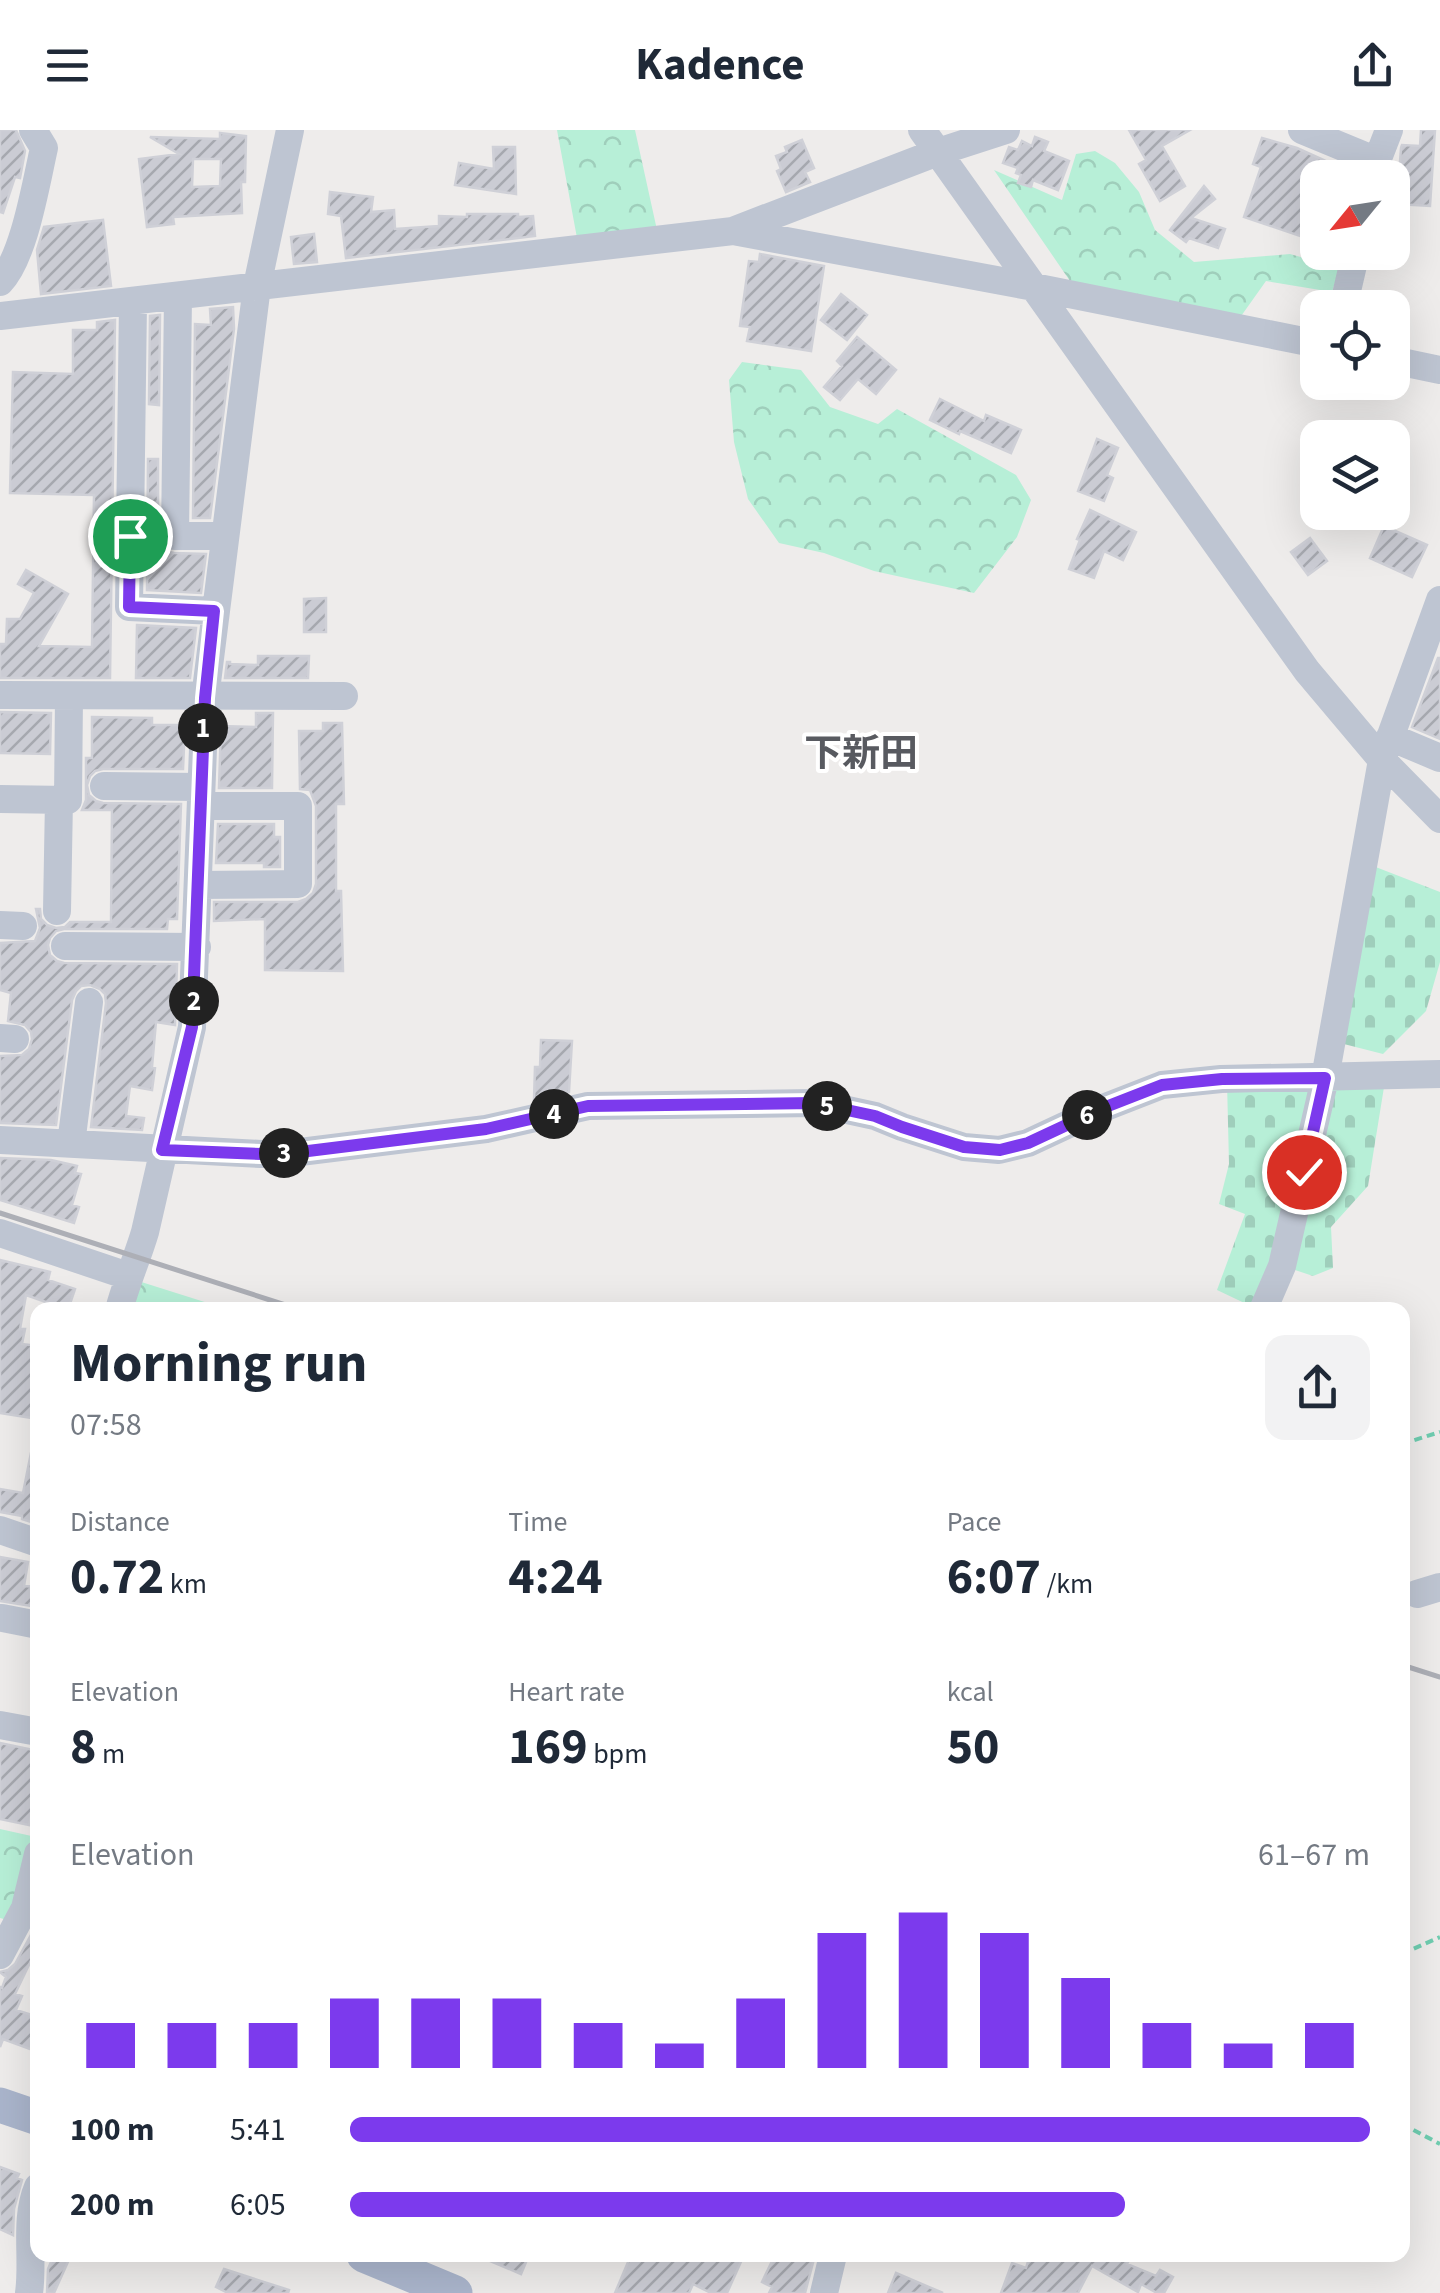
<!DOCTYPE html>
<html lang="en">
<head>
<meta charset="utf-8">
<style>
	:root { --surface:#fff; --page:#f2f2f3; --text:#1f2937; --muted:#747a83; --accent:#7c3aed }
	body { margin:0; font-family:"Source Sans 3","Noto Sans JP",sans-serif; background:var(--page); color:var(--text); height:100vh; display:flex; flex-direction:column; font-size:38px; white-space:nowrap }
	* { box-sizing:border-box; margin:0 }
	p { font-size:32px; color:var(--muted) }
	.icon { flex:none; width:55px; height:55px; fill:none; stroke:currentColor; stroke-width:2; stroke-linecap:round; stroke-linejoin:round }
	.map { position:relative; flex:1; overflow:hidden }
	.details { position:absolute; left:30px; top:1172px; width:1380px; height:960px; display:flex; flex-direction:column; background:var(--surface); border-radius:20px; box-shadow:0 10px 40px #0002 }
	.details>* { flex:none }
	.needle { width:65px; rotate:240deg }
	.buttons { position:absolute; left:1300px; top:30px; display:grid; gap:20px }
	.buttons a { display:grid; place-items:center; width:110px; height:110px; border-radius:20px; background:var(--surface); box-shadow:0 10px 40px #0002; font-size:50px }
	.pin { position:absolute; display:grid; place-items:center; width:85px; height:85px; color:#fff; margin:-42px; border:5px solid #fff; border-radius:50%; box-shadow:0 2px 10px #0007 }
	.km { position:absolute; width:50px; height:50px; margin:-25px; border-radius:50%; background:#222; color:#fff; font-size:28px; line-height:50px; text-align:center }
	.round { display:grid; place-items:center; flex:none; width:105px; height:105px; border-radius:20px; background:var(--page) }
	.headline { display:flex; align-items:center; justify-content:space-between; height:170px; padding:0 40px }
	h1 { font-size:55px; font-weight:700; line-height:75px }
	.stats { display:grid; grid-template-columns:repeat(3,1fr); gap:15px; height:170px; padding:10px 40px }
	.stats div { display:grid; align-content:center }
	.stats b { font-size:50px; font-weight:700 }
	.stats small { font-size:28px; font-weight:400 }
	.stats p { font-size:28px }
	.chart { height:280px; padding:20px 40px }
	.chart p { display:flex; justify-content:space-between }
	.chart svg { width:100%; height:180px; margin-top:10px; stroke:var(--accent); stroke-width:6 }
	ul { padding:0 40px; list-style:none; font-size:32px }
	li { display:grid; grid-template-columns:160px 120px 1fr; align-items:center; height:75px }
	li i { height:25px; border-radius:12px; background:var(--accent) }
	header { display:flex; justify-content:space-between; align-items:center; height:130px; padding:0 40px; background:var(--surface); font-size:45px; font-weight:700 }
	.map>svg:first-child { display:block }
	.forest { fill:url(#forest-crowns) }
	.cemetery { fill:url(#cemetery-stones) }
	.building { fill:url(#building-hatch); stroke:#cfd0d7; stroke-width:2.5; fill-rule:evenodd }
	.lines { fill:none; stroke-linecap:round; stroke-linejoin:round }
	.path { stroke:#6fcdb0; stroke-width:4; stroke-dasharray:8 5; stroke-linecap:butt }
	.minor { stroke:#bec5d2; stroke-width:28 }
	.major { stroke:#aab5cc; stroke-width:35 }
	.rail { stroke:#adafb6; stroke-width:5 }
	.route-casing { stroke:#fff; stroke-width:20 }
	.route { stroke:#7c3aed; stroke-width:12 }
	.labels { text-anchor:middle; stroke-width:8; stroke-linejoin:round; paint-order:stroke }
	.quarter-label { font-size:38px; font-weight:bold; fill:#585a60; stroke:#fff }
</style>
</head>
<body>
<header><svg class="icon" aria-label="menu" viewBox="0 0 24 24"><path d="M4 6h16M4 12h16M4 18h16"/></svg>Kadence<svg class="icon" aria-label="share" viewBox="0 0 24 24"><path d="M12 15V3M7 8l5-5 5 5M5 13v7h14v-7"/></svg></header>
<div class="map">
<svg width="1440" height="2163" viewBox="0 0 1440 2163">
	<defs>
		<pattern id="forest-crowns" width="20" height="18" patternUnits="userSpaceOnUse" patternTransform="scale(2.5)"><rect width="20" height="18" fill="#b7efd7"/><path d="M2 6a3 3 0 1 1 6 0M12 15a3 3 0 1 1 6 0" fill="none" stroke="#9fcebb"/></pattern>
		<pattern id="cemetery-stones" width="16" height="16" patternUnits="userSpaceOnUse" patternTransform="scale(2.5)"><rect width="16" height="16" fill="#b7efd7"/><path d="M2 7V4a2 2 0 0 1 4 0v3zM10 15v-3a2 2 0 0 1 4 0v3z" fill="#9fcebb"/></pattern>
		<pattern id="building-hatch" width="6" height="6" patternUnits="userSpaceOnUse" patternTransform="scale(2.5)"><rect width="6" height="6" fill="#cbccd4"/><path d="M-1 1l2-2M0 6l6-6M5 7l2-2" fill="none" stroke="#a6a8af"/></pattern>
	</defs>
	<rect width="100%" height="100%" fill="#eeeceb"/>
	<path class="forest" d="M557,0H635L657,100L577,108Z
		M1095,21L1115,33L1139,62L1155,100L1194,132L1290,124L1340,138L1332,162L1266,151L1239,189L1070,151L994,40L1062,70L1076,24Z
		M742,232L801,240L830,277L878,294L897,279L1016,345L1031,370L1017,407L974,463L874,441L824,423L779,413L748,369L734,312L729,250Z
		M135,1150L230,1180H126Z
		M0,1699L36,1707L20,1775L11,1791L0,1788Z"/>
	<path class="cemetery" d="M1368,734L1440,762V832L1426,881L1383,924L1336,912Z
		M1385,951L1368,1056L1331,1097L1333,1138L1313,1146L1277,1134L1257,1179L1217,1160L1245,1084L1219,1074L1229,1034L1227,952Z"/>
	<path class="building" d="M0,0H16L25,21L20,48L15,47L3,83L0,82Z
		M1129,0H1190L1162,16L1185,56L1160,71L1139,34L1146,30Z
		M1421,0H1435L1430,76L1397,74L1401,18L1402,15L1420,16Z
		M220,3L246,6L245,52H241L242,83L173,87L174,94L147,97L139,29L179,24L150,7L220,9ZM193,29H221L220,56L192,57Z
		M1035,7L1048,12L1044,21L1069,31L1058,60L1033,50L1031,57L1018,53L1021,45L1016,43L1018,38L1003,33L1009,17L1018,20L1022,11L1032,16Z
		M1262,8L1297,18L1363,48H1318V112L1244,87L1261,37L1253,34Z
		M802,10L814,38L805,42L810,52L786,62L777,41L781,39L776,26L787,22L785,17Z
		M493,17H515L516,64L455,55L459,33L494,39Z
		M1204,56L1215,69L1191,88L1225,99L1218,118L1189,108L1186,112L1170,100Z
		M330,62L373,67L371,82L394,80L395,99L439,96V86L467,87V84H518V87L533,86L535,106L346,128L341,86L328,84Z
		M103,90L111,156L41,164L37,120L44,97Z
		M314,104L317,132L294,134L291,107Z
		M760,124L824,136L811,221L747,211L750,197L740,196L749,131L759,132Z
		M841,164L867,185L847,210L821,190Z
		M233,177L234,199L210,388H193L195,194L211,195L210,179Z
		M160,185L159,275L149,274L150,186Z
		M115,190L110,548H0V514H6L7,489H20L34,463L18,454L26,440L68,464L39,516L92,517L94,365L10,363L13,242L73,244V200H97V192Z
		M857,207L896,240L876,264L858,249L840,270L824,257L842,236L837,231Z
		M940,269L984,291L986,285L1021,300L1011,323L960,301L959,304L930,290Z
		M1097,309L1118,318L1107,345L1113,348L1104,371L1078,361Z
		M148,329H158V406L159,414L165,421L174,423L206,424L201,463L147,460Z
		M1090,380L1136,402L1123,430L1104,421L1094,448L1069,439L1080,410L1077,409Z
		M1384,396L1427,415L1412,447L1370,428Z
		M1310,408L1327,431L1308,445L1291,422Z
		M326,468V502H304V469Z
		M137,495L196,498L190,548H136Z
		M258,526H309L308,548H225L227,532H230V534L258,535Z
		M1438,528H1440V609L1412,597Z
		M0,582L51,583L50,624L0,623Z
		M256,583H273L272,658H219L221,596L256,597Z
		M92,587L152,588V595H185L183,639H103L95,641L90,646L87,655L89,665L96,671L103,673L181,674L177,789H168L167,799H64L56,801L50,808L48,815L50,825L57,831L64,833L177,834L175,895L156,892L152,937L155,938L152,960L130,956L126,986L144,988L142,1000L91,997L106,873L105,864L100,859L90,855L81,856L76,861L72,870L56,995L0,993V926L22,925L29,919L32,909L31,902L25,895L8,891L11,863L0,860V813L35,811L40,798L36,779H40L41,789L47,795L56,798L65,797L70,792H111L112,680H82L86,670V628H92Z
		M323,593H342L344,674H336V761H341L343,841L265,840V789L214,791V772H298L306,769L313,763L316,754V676L310,660L300,659L299,601H323Z
		M218,694H274V707H280V737H264V733H216Z
		M541,910L572,911L569,962L534,970L535,937H540Z
		M0,1028L51,1030L77,1036L75,1043L81,1044L72,1075L79,1077L74,1093L0,1070Z
		M0,1130L50,1142L48,1150L75,1159L68,1180L26,1165L20,1199H25L22,1214L38,1216V1289L0,1283Z
		M31,1323L38,1324V1394L22,1389V1386L0,1382V1359L23,1363Z
		M0,1427L28,1432L24,1456L38,1457V1477L0,1471Z
		M0,1613L38,1621V1659L29,1695L0,1689Z
		M38,1792V1816L15,1864L22,1866L16,1880L38,1887V1922L3,1909L0,1917V1857L2,1858L6,1847L0,1842L8,1840L15,1834Z
		M0,2037L19,2044L17,2048L22,2050L14,2079L13,2105L0,2099Z
		M54,2125H71L54,2163H47L48,2139Z
		M476,2125H529L521,2144Z
		M631,2125H744L727,2163H711L693,2154L689,2163H615Z
		M775,2125H815L805,2163H769L772,2157L762,2152Z
		M1030,2125H1132L1127,2134L1156,2146L1160,2140L1173,2147L1164,2163H1157L1141,2154L1138,2162L1092,2136L1078,2163H1001L1012,2133L1026,2138Z
		M224,2139L289,2160L288,2163H228L216,2157Z
		M896,2143L943,2163H888Z"/>
	<g class="lines">
		<path class="path" d="M1402,1314L1440,1302
			M1402,1824L1440,1807
			M1402,1994L1440,2014"/>
		<path class="minor" d="M922,0L1307,541L1382,630L1440,689
			M1302,0L1377,31L1389,0
			M735,100L938,22L1006,0
			M0,152C24,128 36,53 44,18L33,0
			M178,166L175,406H225
			M133,172L129,477L215,481
			M1343,178L1356,122
			M0,186L733,101L1034,157L1318,214
			M1392,230L1440,240
			M0,565L344,566
			M1390,607L1440,628
			M104,656L200,657
			M0,669L68,670L69,566
			M198,755L298,754V676H201
			M57,781L59,669
			M0,795L23,796
			M65,816L197,817
			M0,908L15,909
			M0,1010L261,1024L292,1023L486,999L588,976L815,973L875,986L902,997L964,1017L999,1020L1028,1013L1103,978L1162,955L1221,949L1440,944
			M71,1014L89,872
			M0,1103L128,1146
			M119,1180C126,1153 137,1129 145,1102L192,897L205,568L257,156L290,0
			M1263,1180L1282,1136L1325,948L1382,630L1440,470
			M0,1400L38,1413
			M1417,1464L1440,1457
			M2,1488L38,1495
			M0,1595L38,1602
			M0,1825L25,1778L38,1724
			M29,2163C34,2128 24,2090 38,2057
			M824,2163L833,2125"/>
		<path class="major" d="M0,1975L38,1988
			M364,2125L455,2163"/>
		<path class="rail" d="M0,1083L301,1180
			M1402,1535L1440,1547"/>
	</g>
	<g class="lines">
		<g class="route-casing">
			<path id="route" d="M130,406L129,477L214,481L205,568L192,897L162,1020L261,1024L292,1023L486,999L588,976L814,973L875,986L902,997L964,1017L1000,1020L1028,1013L1103,978L1162,955L1222,949L1325,948L1304,1042"/>
		</g>
		<use href="#route" class="route"/>
	</g>
	<g class="labels">
		<g class="quarter-label">
			<text x="861" y="636">下新田</text>
		</g>
	</g>
</svg>
<div class="buttons">
<a><svg class="needle" viewBox="-14 -14 28 28"><path d="M0-13l5 13h-10z" fill="#e53935"/><path d="M0 13l5-13h-10z" fill="#747a83"/></svg></a>
<a><svg class="icon" aria-label="locate" viewBox="0 0 24 24"><circle cx="12" cy="12" r="6"/><path d="M12 2v4M12 18v4M2 12h4M18 12h4"/></svg></a>
<a><svg class="icon" aria-label="layers" viewBox="0 0 24 24"><path d="M12 4l9 5-9 5-9-5zM3 14l9 5 9-5"/></svg></a>
</div>
<div class="pin" style="left:130px;top:406px;background:#1e9e55"><svg class="icon" aria-label="arrive" viewBox="0 0 24 24"><path d="M6 21V4h12l-3 4 3 4H6"/></svg></div>
<div class="pin" style="left:1304px;top:1042px;background:#d93025"><svg class="icon" aria-label="check" viewBox="0 0 24 24"><path d="M5 12l5 5 9-10"/></svg></div>
<b class="km" style="left:203px;top:598px">1</b>
<b class="km" style="left:194px;top:871px">2</b>
<b class="km" style="left:284px;top:1023px">3</b>
<b class="km" style="left:554px;top:984px">4</b>
<b class="km" style="left:827px;top:976px">5</b>
<b class="km" style="left:1087px;top:985px">6</b>
<section class="details">
<div class="headline"><div><h1>Morning run</h1><p>07:58</p></div><a class="round"><svg class="icon" aria-label="share" viewBox="0 0 24 24"><path d="M12 15V3M7 8l5-5 5 5M5 13v7h14v-7"/></svg></a></div>
<div class="stats">
<div><p>Distance</p><b>0.72<small> km</small></b></div>
<div><p>Time</p><b>4:24</b></div>
<div><p>Pace</p><b>6:07<small> /km</small></b></div>
</div>
<div class="stats">
<div><p>Elevation</p><b>8<small> m</small></b></div>
<div><p>Heart rate</p><b>169<small> bpm</small></b></div>
<div><p>kcal</p><b>50</b></div>
</div>
<div class="chart"><p><span>Elevation</span>61–67 m</p>
<svg viewBox="0 0 160 44" preserveAspectRatio="none"><path d="M5 44V33M15 44V33M25 44V33M35 44V27M45 44V27M55 44V27M65 44V33M75 44V38M85 44V27M95 44V11M105 44V6M115 44V11M125 44V22M135 44V33M145 44V38M155 44V33"/></svg>
</div>
<ul>
<li><b>100 m</b>5:41<i style="width:100%"></i></li>
<li><b>200 m</b>6:05<i style="width:76%"></i></li>
</ul>
</section>
</div>
</body>
</html>
